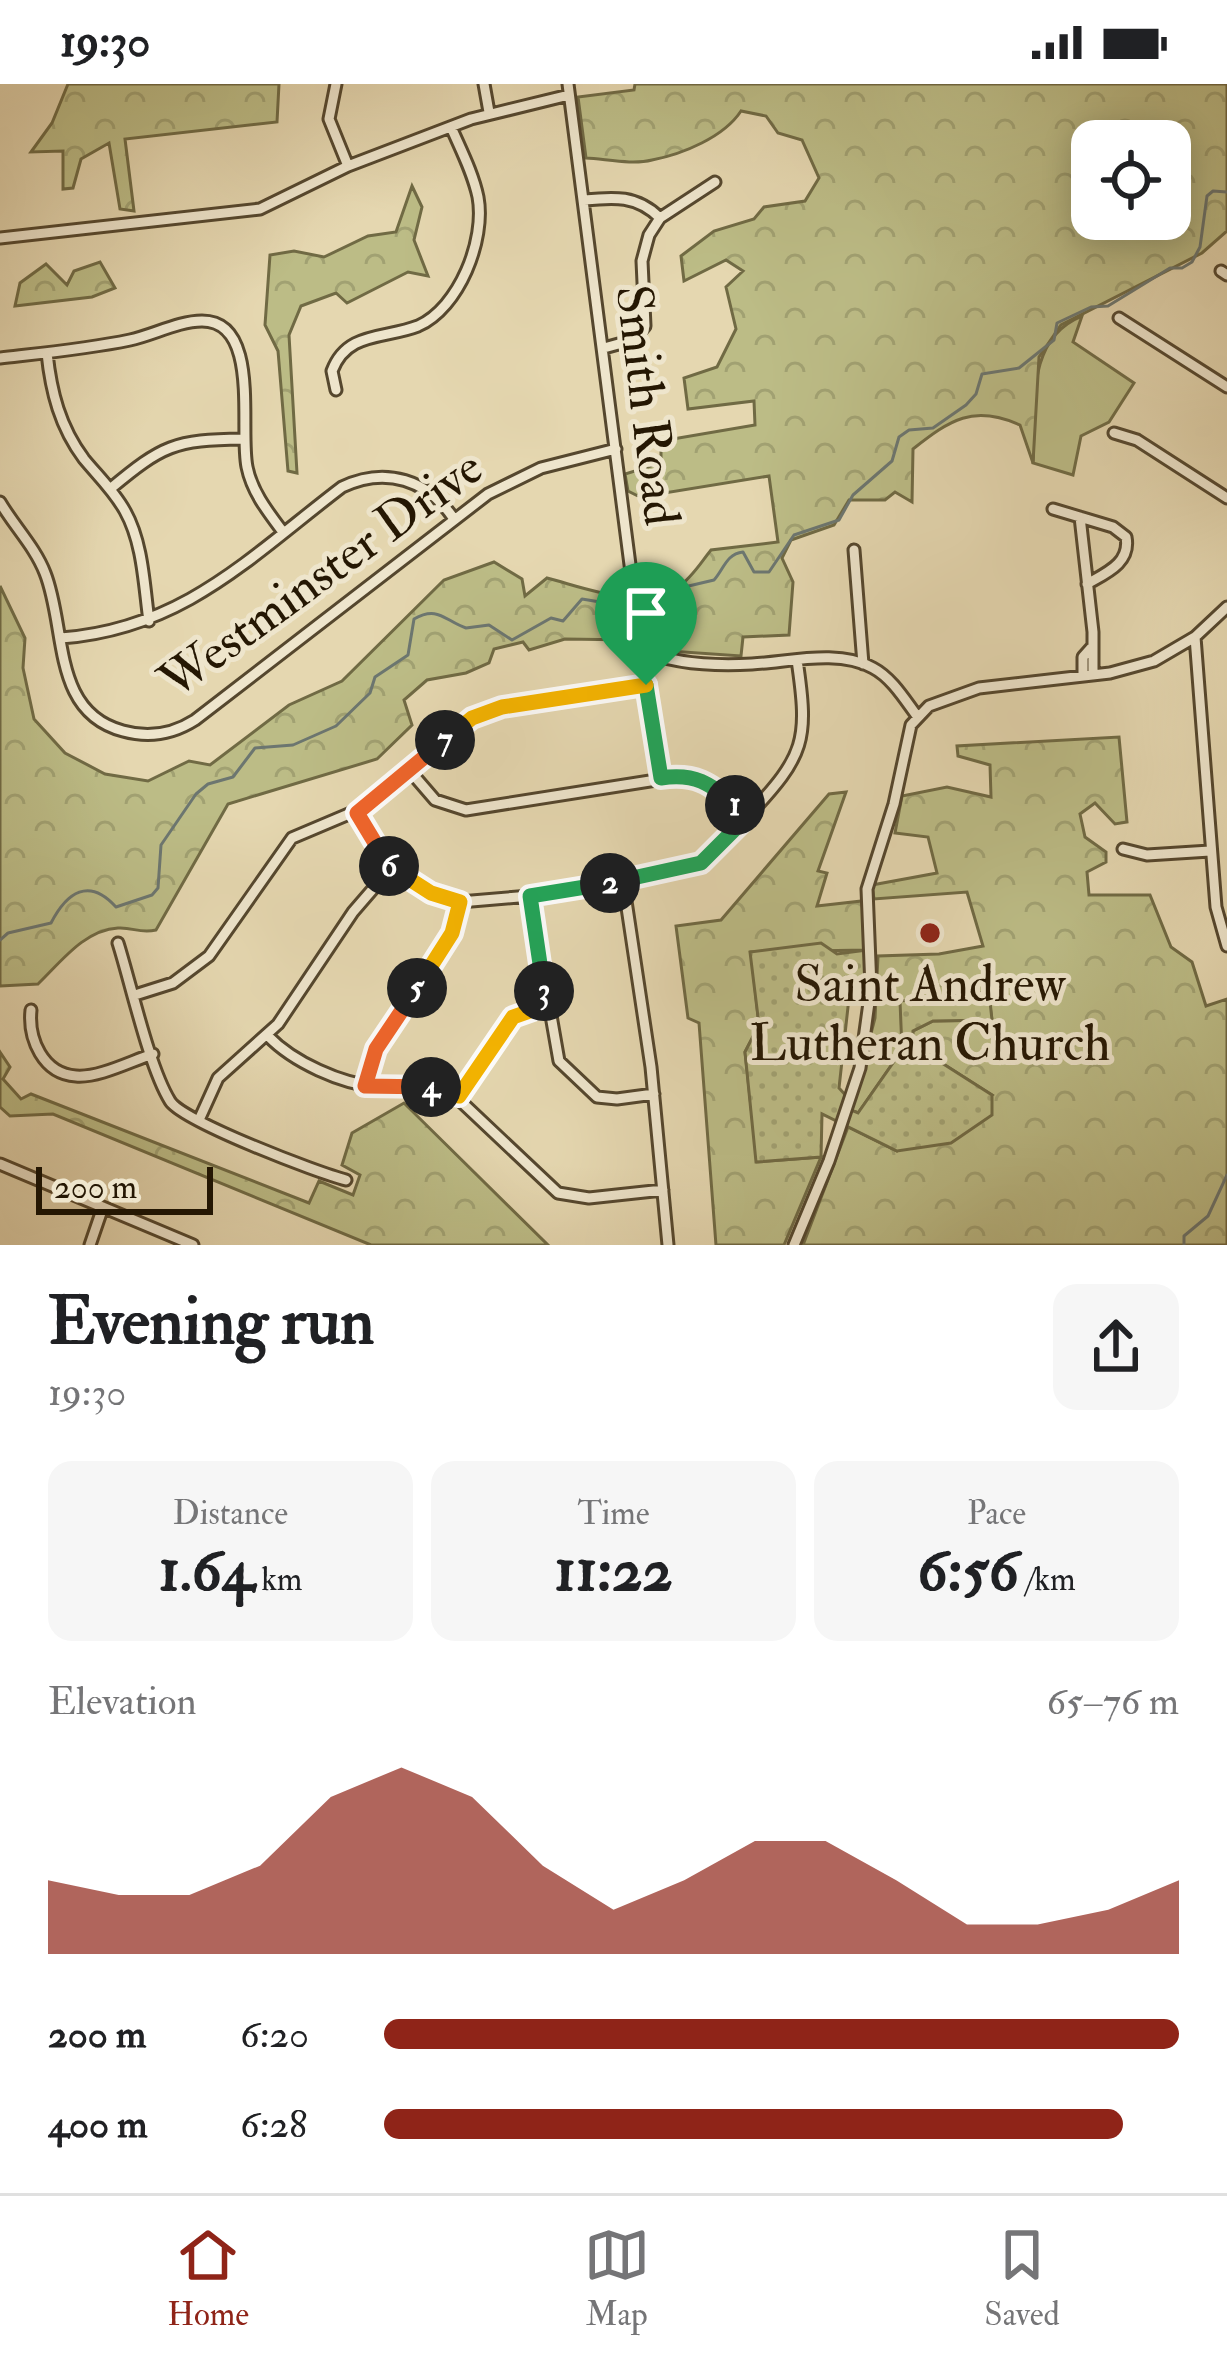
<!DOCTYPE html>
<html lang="en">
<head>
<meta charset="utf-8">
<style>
	:root { --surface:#fff; --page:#f6f6f6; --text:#202124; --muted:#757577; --line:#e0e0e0; --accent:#8f2418 }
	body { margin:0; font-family:"IM FELL Double Pica",serif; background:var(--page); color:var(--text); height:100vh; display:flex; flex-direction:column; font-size:45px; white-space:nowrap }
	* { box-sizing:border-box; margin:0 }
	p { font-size:39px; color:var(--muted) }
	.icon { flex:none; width:66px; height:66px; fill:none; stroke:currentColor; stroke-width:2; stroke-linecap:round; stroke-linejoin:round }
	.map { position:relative; height:1161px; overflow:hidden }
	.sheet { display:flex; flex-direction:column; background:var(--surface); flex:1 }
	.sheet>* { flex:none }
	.controls { position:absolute; left:1071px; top:36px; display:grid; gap:24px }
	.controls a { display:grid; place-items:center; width:120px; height:120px; border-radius:24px; background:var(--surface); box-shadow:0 6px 30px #0003; font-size:60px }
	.scale { position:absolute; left:36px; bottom:30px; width:177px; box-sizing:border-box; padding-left:12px; border:6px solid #251703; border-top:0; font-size:33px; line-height:42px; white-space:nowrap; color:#251703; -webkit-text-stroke:9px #eee5cc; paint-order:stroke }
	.pin { position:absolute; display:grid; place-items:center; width:102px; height:102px; color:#fff; margin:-123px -51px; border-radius:50% 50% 50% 0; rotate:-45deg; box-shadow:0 0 12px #0007 }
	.pin .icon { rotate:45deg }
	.km { position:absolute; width:60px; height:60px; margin:-30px; border-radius:50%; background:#222; color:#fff; font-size:33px; line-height:60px; text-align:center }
	.round { display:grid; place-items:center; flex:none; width:126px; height:126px; border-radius:24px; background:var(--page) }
	.head { display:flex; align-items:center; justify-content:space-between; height:204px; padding:0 48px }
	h1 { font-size:66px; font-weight:700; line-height:90px }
	.metrics { display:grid; grid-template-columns:repeat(3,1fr); gap:18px; height:204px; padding:12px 48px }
	.metrics div { display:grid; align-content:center; border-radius:24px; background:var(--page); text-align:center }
	.metrics b { font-size:60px; font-weight:700 }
	.metrics small { font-size:33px; font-weight:400 }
	.metrics p { font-size:33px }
	.chart { height:336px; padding:24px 48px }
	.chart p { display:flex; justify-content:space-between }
	.chart svg { width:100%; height:216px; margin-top:12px; fill:var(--accent); opacity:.7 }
	ul { padding:0 48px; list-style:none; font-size:39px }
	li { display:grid; grid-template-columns:192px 144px 1fr; align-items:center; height:90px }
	li i { height:30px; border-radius:15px; background:var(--accent) }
	.status { display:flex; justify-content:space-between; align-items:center; height:84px; padding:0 60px; background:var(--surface); direction:ltr }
	.status svg { height:33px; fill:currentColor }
	.menu { display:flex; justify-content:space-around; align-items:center; height:168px; border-top:3px solid var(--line); background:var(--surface); font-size:33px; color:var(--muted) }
	.menu a { display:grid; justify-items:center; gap:6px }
	.menu .active { color:var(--accent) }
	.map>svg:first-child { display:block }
	.grass { fill:#bcbc86; stroke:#706a44; stroke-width:3 }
	.forest { fill:url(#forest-crowns); stroke:#706a44; stroke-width:3; fill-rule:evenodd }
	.park { fill:url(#park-dots); stroke:#706a44; stroke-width:3 }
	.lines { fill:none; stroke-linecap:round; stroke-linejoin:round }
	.stream { stroke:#6c7670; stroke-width:3 }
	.minor-casing { stroke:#55472e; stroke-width:15 }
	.minor { stroke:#eee5cc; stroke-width:9 }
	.split-1-casing { stroke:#fff; stroke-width:24 }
	.split-2-casing { stroke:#fff; stroke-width:24 }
	.split-3-casing { stroke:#fff; stroke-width:24 }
	.split-4-casing { stroke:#fff; stroke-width:24 }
	.split-5-casing { stroke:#fff; stroke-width:24 }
	.split-6-casing { stroke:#fff; stroke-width:24 }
	.split-7-casing { stroke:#fff; stroke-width:24 }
	.split-8-casing { stroke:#fff; stroke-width:24 }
	.split-1 { stroke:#22a559; stroke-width:15 }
	.split-2 { stroke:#22a559; stroke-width:15 }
	.split-3 { stroke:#22a559; stroke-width:15 }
	.split-4 { stroke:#f5b400; stroke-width:15 }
	.split-5 { stroke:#f0652b; stroke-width:15 }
	.split-6 { stroke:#f5b400; stroke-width:15 }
	.split-7 { stroke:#f0652b; stroke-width:15 }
	.split-8 { stroke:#f5b400; stroke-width:15 }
	.poi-dot { fill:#8f2418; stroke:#eee5cc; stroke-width:4.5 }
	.labels { text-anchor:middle; stroke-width:10; stroke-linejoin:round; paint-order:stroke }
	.street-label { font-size:51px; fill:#251703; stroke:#eee5cc }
	.poi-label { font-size:51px; fill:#251703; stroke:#eee5cc }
</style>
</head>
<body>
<div class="status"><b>19:30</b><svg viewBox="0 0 49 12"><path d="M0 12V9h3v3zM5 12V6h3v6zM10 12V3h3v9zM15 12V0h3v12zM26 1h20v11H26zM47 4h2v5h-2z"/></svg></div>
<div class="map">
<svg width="1227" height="1161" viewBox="0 0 1227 1161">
	<defs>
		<pattern id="forest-crowns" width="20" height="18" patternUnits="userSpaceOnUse" patternTransform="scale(3)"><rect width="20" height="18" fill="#bcbc86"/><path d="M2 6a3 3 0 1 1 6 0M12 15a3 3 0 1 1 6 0" fill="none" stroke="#a1a172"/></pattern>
		<pattern id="park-dots" width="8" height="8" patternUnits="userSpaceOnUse" patternTransform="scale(3)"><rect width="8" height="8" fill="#bcbc86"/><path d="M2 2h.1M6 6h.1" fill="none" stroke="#a1a172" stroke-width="1.8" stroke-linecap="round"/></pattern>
	</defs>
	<rect width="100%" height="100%" fill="#e5d7b0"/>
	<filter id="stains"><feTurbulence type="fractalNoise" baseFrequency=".00167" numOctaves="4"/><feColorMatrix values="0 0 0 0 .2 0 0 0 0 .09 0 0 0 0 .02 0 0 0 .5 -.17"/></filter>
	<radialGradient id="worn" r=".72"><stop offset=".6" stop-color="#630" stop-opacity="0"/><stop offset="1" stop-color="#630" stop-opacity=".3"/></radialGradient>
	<path class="grass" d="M1082,232L1073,258L1134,299L1109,338L1081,352L1073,391L1033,379C1036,326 1024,255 1082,232Z"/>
	<path class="forest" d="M68,0H279L277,38L125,55L134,127L120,125L109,59L81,75L73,104L63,105V67L31,68L52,39Z
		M635,0H1227V147L1202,169L1061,241L1039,273L1033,379L1020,341C973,320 950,336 913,365L912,418L895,408L885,416H849L834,441L791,456L782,474L793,498L789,551L743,553L741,572L669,567L632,556L565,555L529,566L523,558L494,565L489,579L466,589L427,596L404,616L412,641L377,675L228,720L156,846C140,850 133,843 118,844C84,846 61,878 38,900L0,902V502L25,554L23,584L34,635L65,669L105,690L148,697L189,677L210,681L289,621L342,597L444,496L494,478L522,495L525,512L547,494C589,505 638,526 679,502C691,495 702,477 711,466L778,458L769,392L640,413L628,407L625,390L661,379V357L755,341L754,317L688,325L684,294L717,283L736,245L726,203L743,187L726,176L684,197L681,172L714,147L754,135L764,123L805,117L819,94L802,56L778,49L766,32L741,27C724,53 683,70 652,76C632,81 606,75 586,74L578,13L634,6ZM1092,57H1170V135H1092Z
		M412,102L422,123L414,156L428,192L408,188L347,219L336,209L301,222L289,251L297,389L288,387L278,267L265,241L270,171L294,167L324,173L368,152L396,148Z
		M100,178L115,204L92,213L15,222L20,199L46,180L67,201L74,187Z
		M1119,653L1127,738L1115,740L1095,719L1080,730L1085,753L1106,768V778L1087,788L1089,811H1150L1171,863L1192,878L1206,922L1227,915V1161H803L848,1043L897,1067L992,1011L912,960L913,947L933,937L992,936L988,908L901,918L902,966L858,1029L851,1026L875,934L878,872L939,870L983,862L967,808L874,815L872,801L937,789L928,753L895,749L902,712L947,703L991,713L990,681L958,672L957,662Z
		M846,708L818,787L827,789L817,822L862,817L867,866L751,868L759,941L745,968L757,1078L821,1073L784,1161H716L699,939L688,934L676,842L721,836L829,710Z
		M0,968L10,983L3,995L21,1015L31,1010L309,1119L319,1097L353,1111L360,1091L342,1081L352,1049L404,1019L548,1161H371L53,1030L10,1032L0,1023Z"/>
	<path class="park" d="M821,859L837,870L867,866L868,901L850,905L839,1004L851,1017V1026L858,1029L902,966L900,917L989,908L992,936L933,937L913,947L912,960L992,1011V1031L951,1059L897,1067L822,1030L821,1073L756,1078L745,968L759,941L750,868Z"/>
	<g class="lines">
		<path class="stream" d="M0,856L8,849L51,839C67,808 89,793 116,823L152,811L158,804L161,761L196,710L208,700L233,693L255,664L293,661L336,642L370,609L375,593L408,571L414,535C438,521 445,537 466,544L489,541L512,556L551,534L563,537L582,515L624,522L647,520L659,509L714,496C724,485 726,470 743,468L754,488H769L794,451L839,436L853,411L892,377L899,353L909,346L933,344L966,321L976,310L982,290L1019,284L1054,256L1057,239L1091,223L1108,222L1170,184H1182L1192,178L1200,163L1207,112L1213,107L1227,108
			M1184,1161V1152L1208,1132L1227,1091"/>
		<g class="minor-casing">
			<path id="minor" d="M336,0L329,35L348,82
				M484,0L489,28
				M568,0L641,566C674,580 717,582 752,580C790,578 838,565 873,584C892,594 905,616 917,632
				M584,116C614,113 637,111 660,134
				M0,154L260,125L348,82L471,35L569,11
				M1221,187L1227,191
				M1119,234L1227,303
				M604,264L633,256L645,242L642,177L649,151L660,134L715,98
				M47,269C51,308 60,343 84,375C98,392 114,407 125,427C143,459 144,501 149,537
				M0,274C44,269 87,265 130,256C153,251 179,237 202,237C261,237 239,345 247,383C252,408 268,428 283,448
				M336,306L332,287C347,247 385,255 418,242C459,224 486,156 478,113C473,89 461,66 451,43
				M1114,349L1137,356L1227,414
				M110,405C163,361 174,356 243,355
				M0,418C14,442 35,463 45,489C67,544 51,628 123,647C148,654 173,650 195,636L488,410L541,384L616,365
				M1053,425L1113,443L1126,453C1131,479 1106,489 1087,500
				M1080,433L1093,548V591
				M854,466L863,580
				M1195,553L1216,823L1227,862
				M61,554C183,545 250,473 342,403C386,382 428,396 454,435
				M641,566L661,694
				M1083,592V573L1091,564
				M410,687L435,716L466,726L688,691L712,700L748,732
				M357,729L391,784L431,809L460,818L530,812L693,783C717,771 732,750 749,731C805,671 809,657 797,576
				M1123,765L1147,771L1210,767
				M623,797L651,983L668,1161
				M530,812L559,977L597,1013L617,1015L654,1010
				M118,859C131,900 149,983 170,1017C182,1037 318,1089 346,1096
				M135,911L173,899L209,872L292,754L370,721L472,634L502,623L646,601
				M31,926C28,955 43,990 76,992C99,994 131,977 153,970
				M268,952C293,978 341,1000 378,1003C403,1005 428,999 452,1009L558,1109L589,1114L663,1106
				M365,1002C378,932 447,888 460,818
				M459,1013L513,933L547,921
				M199,1036L218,994L278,940L353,828L391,784
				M0,1080L193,1161
				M90,1161L103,1123
				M794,1161L829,1077L860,984L871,904L867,805L894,720L911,641L929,622L979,604L1110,589L1154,577L1195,553L1227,523"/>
		</g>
		<use href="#minor" class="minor"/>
	</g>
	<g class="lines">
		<g class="split-1-casing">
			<path id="split-1" d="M646,601L661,694C695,689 710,699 735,721"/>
		</g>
		<g class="split-2-casing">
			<path id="split-2" d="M610,799L701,779L748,732L735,721"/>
		</g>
		<g class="split-3-casing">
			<path id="split-3" d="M544,907L530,812L610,799"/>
		</g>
		<g class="split-4-casing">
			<path id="split-4" d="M431,1003L459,1012L513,933L547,921L544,907"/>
		</g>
		<g class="split-5-casing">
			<path id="split-5" d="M417,904L376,965L365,1002L431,1003"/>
		</g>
		<g class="split-6-casing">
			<path id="split-6" d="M389,782L431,809L460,818L452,849L417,904"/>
		</g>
		<g class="split-7-casing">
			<path id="split-7" d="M389,782L357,729L445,656"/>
		</g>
		<g class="split-8-casing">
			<path id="split-8" d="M445,656L472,634L502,623L646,601"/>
		</g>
		<use href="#split-1" class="split-1"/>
		<use href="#split-2" class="split-2"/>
		<use href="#split-3" class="split-3"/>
		<use href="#split-4" class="split-4"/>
		<use href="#split-5" class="split-5"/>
		<use href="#split-6" class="split-6"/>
		<use href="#split-7" class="split-7"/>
		<use href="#split-8" class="split-8"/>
	</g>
	<circle class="poi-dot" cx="930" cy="849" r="12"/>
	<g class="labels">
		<g class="street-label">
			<text transform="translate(649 321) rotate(83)" y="18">Smith Road</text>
			<text transform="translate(320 489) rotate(-36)" y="18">Westminster Drive</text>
		</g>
		<g class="poi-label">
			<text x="930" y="917">Saint Andrew<tspan x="930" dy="59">Lutheran Church</tspan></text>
		</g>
	</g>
	<rect width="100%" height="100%" filter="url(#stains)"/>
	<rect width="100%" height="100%" fill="url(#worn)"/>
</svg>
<div class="controls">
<a><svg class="icon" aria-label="locate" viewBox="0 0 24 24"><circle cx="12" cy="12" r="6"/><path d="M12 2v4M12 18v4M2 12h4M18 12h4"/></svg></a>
</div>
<div class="scale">200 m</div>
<div class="pin" style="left:646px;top:601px;background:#1e9e55"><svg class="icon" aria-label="arrive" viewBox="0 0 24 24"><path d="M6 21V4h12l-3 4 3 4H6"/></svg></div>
<b class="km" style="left:735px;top:721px">1</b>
<b class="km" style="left:610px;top:799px">2</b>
<b class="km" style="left:544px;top:907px">3</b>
<b class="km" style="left:431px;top:1003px">4</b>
<b class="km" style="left:417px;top:904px">5</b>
<b class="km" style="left:389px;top:782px">6</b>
<b class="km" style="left:445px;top:656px">7</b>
</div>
<section class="sheet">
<div class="head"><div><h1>Evening run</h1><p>19:30</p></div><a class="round"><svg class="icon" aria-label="share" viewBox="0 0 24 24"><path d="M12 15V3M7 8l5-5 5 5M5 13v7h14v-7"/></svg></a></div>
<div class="metrics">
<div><p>Distance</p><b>1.64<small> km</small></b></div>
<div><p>Time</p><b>11:22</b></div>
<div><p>Pace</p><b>6:56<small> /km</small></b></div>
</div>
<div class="chart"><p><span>Elevation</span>65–76 m</p>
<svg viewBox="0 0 160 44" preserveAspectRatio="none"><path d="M0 44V29L10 32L20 32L30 26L40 12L50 6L60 12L70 26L80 35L90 29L100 21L110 21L120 29L130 38L140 38L150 35L160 29V44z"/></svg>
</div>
<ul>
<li><b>200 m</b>6:20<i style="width:100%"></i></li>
<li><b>400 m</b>6:28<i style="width:93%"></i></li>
</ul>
</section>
<nav class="menu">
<a class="active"><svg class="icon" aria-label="home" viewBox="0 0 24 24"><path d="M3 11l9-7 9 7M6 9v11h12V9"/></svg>Home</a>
<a><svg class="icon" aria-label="map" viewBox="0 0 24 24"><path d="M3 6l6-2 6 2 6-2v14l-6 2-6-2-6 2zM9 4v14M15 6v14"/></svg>Map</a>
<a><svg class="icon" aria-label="saved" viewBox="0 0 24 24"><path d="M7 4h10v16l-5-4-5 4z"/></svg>Saved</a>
</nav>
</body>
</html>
